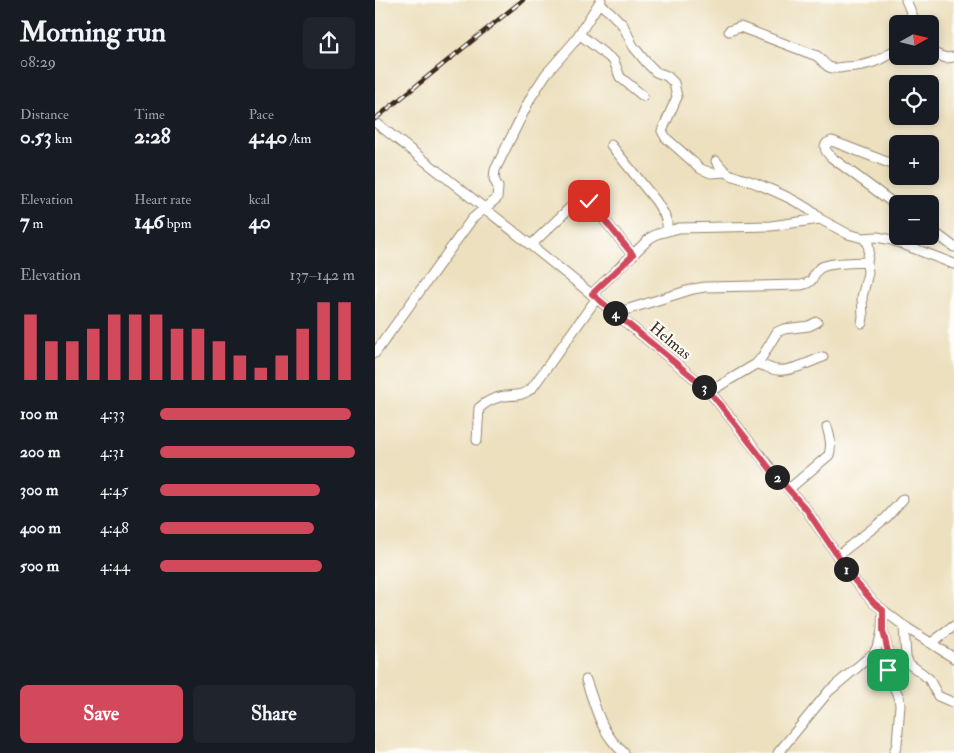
<!DOCTYPE html>
<html lang="en">
<head>
<meta charset="utf-8">
<style>
	:root { --surface:#171b24; --page:#20242c; --text:#f1f3f6; --muted:#9ea1a6; --accent:#d1495b }
	body { margin:0; font-family:"IM FELL Double Pica",serif; background:var(--page); color:var(--text); height:100vh; display:flex; flex-direction:column; font-size:19px; white-space:nowrap }
	* { box-sizing:border-box; margin:0 }
	p { font-size:16px; color:var(--muted) }
	.icon { flex:none; width:28px; height:28px; fill:none; stroke:currentColor; stroke-width:2; stroke-linecap:round; stroke-linejoin:round }
	.map { position:relative; flex:1; overflow:hidden }
	.sheet { display:flex; flex-direction:column; background:var(--surface); width:375px }
	.sheet>* { flex:none }
	.needle { width:32px; rotate:82deg }
	.fabs { position:absolute; left:514px; top:15px; display:grid; gap:10px }
	.fabs a { display:grid; place-items:center; width:50px; height:50px; border-radius:8px; background:var(--surface); box-shadow:0 2px 8px #0003; font-size:25px }
	.pin { position:absolute; display:grid; place-items:center; width:42px; height:42px; color:#fff; margin:-21px; border-radius:10px; box-shadow:0 2px 8px #0006 }
	.km { position:absolute; width:25px; height:25px; margin:-12px; border-radius:50%; background:#222; color:#fff; font-size:14px; line-height:25px; text-align:center }
	.round { display:grid; place-items:center; flex:none; width:52px; height:52px; border-radius:8px; background:var(--page) }
	.head { display:flex; align-items:center; justify-content:space-between; height:85px; padding:0 20px }
	h1 { font-size:28px; font-weight:800; line-height:38px }
	.figures { display:grid; grid-template-columns:repeat(3,1fr); gap:8px; height:85px; padding:5px 20px }
	.figures div { display:grid; align-content:center }
	.figures b { font-size:21px; font-weight:800 }
	.figures small { font-size:14px; font-weight:400 }
	.figures p { font-size:14px }
	.chart { height:140px; padding:10px 20px }
	.chart p { display:flex; justify-content:space-between }
	.chart svg { width:100%; height:90px; margin-top:5px; stroke:var(--accent); stroke-width:6 }
	.action { display:flex; gap:10px; margin-top:auto; padding:10px 20px }
	.action a { flex:1; height:58px; border-radius:8px; background:var(--accent); color:#fff; font-size:20px; font-weight:800; line-height:58px; text-align:center }
	.action a+a { background:var(--page); color:var(--text) }
	ul { padding:0 20px; list-style:none; font-size:16px }
	li { display:grid; grid-template-columns:80px 60px 1fr; align-items:center; height:38px }
	li i { height:12px; border-radius:6px; background:var(--accent) }
	main { display:flex; flex:1; min-height:0 }
	.map>svg:first-child { display:block }
	.lines { fill:none; stroke-linecap:round; stroke-linejoin:round }
	.minor-casing { stroke:#94856e; stroke-width:11 }
	.minor { stroke:#fff; stroke-width:9 }
	.rail-casing { stroke:#3b2a1e; stroke-width:4.5 }
	.rail { stroke:#fdfcf7; stroke-width:2.5; stroke-dasharray:8; stroke-linecap:butt }
	.route-casing { stroke:#fff; stroke-width:10 }
	.route { stroke:#d1495b; stroke-width:6 }
	.labels { text-anchor:middle; stroke-width:4.5; stroke-linejoin:round; paint-order:stroke }
	.street-label { font-size:16px; fill:#3b2a1e; stroke:#fdfcf7 }
</style>
</head>
<body>
<main>
<section class="sheet">
<div class="head"><div><h1>Morning run</h1><p>08:29</p></div><a class="round"><svg class="icon" aria-label="share" viewBox="0 0 24 24"><path d="M12 15V3M7 8l5-5 5 5M5 13v7h14v-7"/></svg></a></div>
<div class="figures">
<div><p>Distance</p><b>0.53<small> km</small></b></div>
<div><p>Time</p><b>2:28</b></div>
<div><p>Pace</p><b>4:40<small> /km</small></b></div>
</div>
<div class="figures">
<div><p>Elevation</p><b>7<small> m</small></b></div>
<div><p>Heart rate</p><b>146<small> bpm</small></b></div>
<div><p>kcal</p><b>40</b></div>
</div>
<div class="chart"><p><span>Elevation</span>137–142 m</p>
<svg viewBox="0 0 160 44" preserveAspectRatio="none"><path d="M5 44V12M15 44V25M25 44V25M35 44V19M45 44V12M55 44V12M65 44V12M75 44V19M85 44V19M95 44V25M105 44V32M115 44V38M125 44V32M135 44V19M145 44V6M155 44V6"/></svg>
</div>
<ul>
<li><b>100 m</b>4:33<i style="width:98%"></i></li>
<li><b>200 m</b>4:31<i style="width:100%"></i></li>
<li><b>300 m</b>4:45<i style="width:82%"></i></li>
<li><b>400 m</b>4:48<i style="width:79%"></i></li>
<li><b>500 m</b>4:44<i style="width:83%"></i></li>
</ul>
<div class="action"><a>Save</a><a>Share</a></div>
</section>
<div class="map">
<svg width="579" height="753" viewBox="0 0 579 753">
	<rect width="100%" height="100%" fill="#fdfcf7"/>
	<filter id="ink" filterUnits="userSpaceOnUse"><feTurbulence type="fractalNoise" baseFrequency=".02" numOctaves="2"/><feDisplacementMap in="SourceGraphic" scale="10" xChannelSelector="R" yChannelSelector="G"/><feConvolveMatrix kernelMatrix="1 2 1 2 8 2 1 2 1" color-interpolation-filters="sRGB"/></filter>
	<filter id="wash" filterUnits="userSpaceOnUse"><feTurbulence type="fractalNoise" baseFrequency=".0096" numOctaves="4" result="noise"/><feDisplacementMap in="SourceGraphic" scale="20" xChannelSelector="R" yChannelSelector="G"/><feGaussianBlur stdDeviation="1.12" result="paint"/><feColorMatrix in="noise" values="0 0 0 0 0 0 0 0 0 0 0 0 0 0 0 0 0 1.4 0 .05"/><feComposite in="paint" operator="in"/></filter>
	<g filter="url(#wash)">
		<rect width="100%" height="100%" fill="#ede0bf"/>
	</g>
	<g filter="url(#ink)">
		<g class="lines">
			<g class="minor-casing">
				<path id="minor" d="M531,0L541,24
					M224,3L236,13L248,25L258,46L271,62L281,72L292,76L299,83L302,97L287,131L291,138L326,169L336,173L350,172
					M354,31L365,27L373,30L442,56C445,58 450,65 454,67C458,69 465,68 470,67C492,66 505,62 522,48
					M204,34L239,61L245,77L268,96
					M555,52L571,58L579,57
					M0,122C112,209 222,298 331,388L339,397L396,469L431,509L479,580L499,603L529,626L579,658
					M236,145L281,201L289,214L292,223V231
					M341,161C355,180 361,175 380,183C397,190 415,197 430,207C436,210 441,215 445,219
					M522,166L457,141L452,143L450,146L451,151L456,157L522,206
					M555,229L579,247
					M488,238L502,237L517,240L579,264
					M156,245L204,199C209,197 211,198 214,201L258,255
					M217,294L275,238L282,234L304,228L396,226L445,219L473,234L488,238L493,243L494,251L492,262L493,273L487,297L488,317L487,323
					M241,313L318,289L330,287L426,285C442,282 435,275 445,268C455,262 481,263 492,262
					M0,353L97,219L122,198L123,187L119,179L120,170L156,97L171,74L199,42L226,0
					M381,364C389,364 395,370 403,370C416,372 436,361 448,357
					M334,392L381,364L387,357L402,332L409,329L434,326L442,322
					M102,440L104,408C111,402 121,397 130,396C141,395 148,396 157,388L222,298
					M414,489L454,455C457,445 455,437 452,427
					M462,556L511,518L528,499
					M529,626L531,657L534,664L548,674L554,679L563,696L579,703
					M508,632L514,656L513,670L515,680L524,697L525,705L522,744L519,753
					M556,643L579,626
					M211,680C221,708 225,732 249,753
					M403,753L454,691L499,653L504,643L507,631L508,610"/>
			</g>
			<use href="#minor" class="minor"/>
			<g class="rail-casing">
				<path id="rail" d="M0,119L148,0"/>
			</g>
			<use href="#rail" class="rail"/>
		</g>
	</g>
	<g class="lines" filter="url(#ink)">
		<g class="route-casing">
			<path id="route" d="M214,201L258,255L217,294L331,388L339,397L396,470L431,509L479,580L499,603L508,610V631L514,656L513,670"/>
		</g>
		<use href="#route" class="route"/>
	</g>
	<g class="labels">
		<g class="street-label">
			<text transform="translate(296 340) rotate(40)" y="6">Helmas</text>
		</g>
	</g>
</svg>
<div class="fabs">
<a><svg class="needle" viewBox="-14 -14 28 28"><path d="M0-13l5 13h-10z" fill="#e53935"/><path d="M0 13l5-13h-10z" fill="#9ea1a6"/></svg></a>
<a><svg class="icon" aria-label="locate" viewBox="0 0 24 24"><circle cx="12" cy="12" r="6"/><path d="M12 2v4M12 18v4M2 12h4M18 12h4"/></svg></a>
<a>+</a>
<a>−</a>
</div>
<div class="pin" style="left:513px;top:670px;background:#1e9e55"><svg class="icon" aria-label="arrive" viewBox="0 0 24 24"><path d="M6 21V4h12l-3 4 3 4H6"/></svg></div>
<div class="pin" style="left:214px;top:201px;background:#d93025"><svg class="icon" aria-label="check" viewBox="0 0 24 24"><path d="M5 12l5 5 9-10"/></svg></div>
<b class="km" style="left:471px;top:569px">1</b>
<b class="km" style="left:402px;top:477px">2</b>
<b class="km" style="left:329px;top:387px">3</b>
<b class="km" style="left:240px;top:313px">4</b>
</div>
</main>
</body>
</html>
